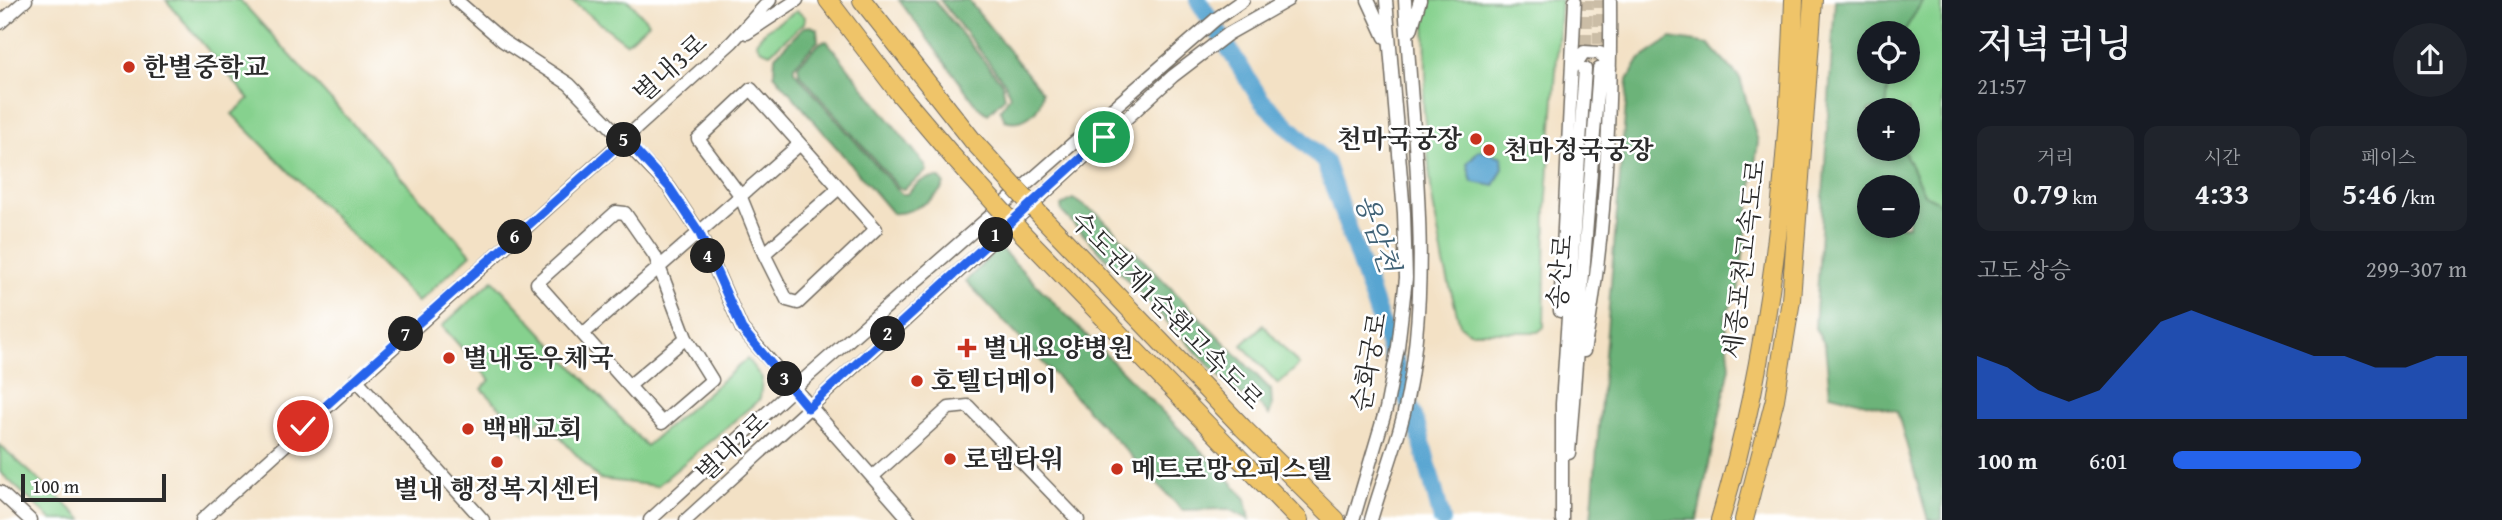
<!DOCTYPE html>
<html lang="ko">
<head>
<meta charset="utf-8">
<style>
	:root { --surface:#171b24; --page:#20242c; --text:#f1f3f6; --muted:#9ea1a6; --accent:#2563eb }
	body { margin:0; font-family:"Gentium Book Plus","Noto Serif KR",serif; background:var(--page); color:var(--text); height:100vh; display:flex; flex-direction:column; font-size:26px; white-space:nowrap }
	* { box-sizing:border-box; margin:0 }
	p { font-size:23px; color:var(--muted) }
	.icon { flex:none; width:38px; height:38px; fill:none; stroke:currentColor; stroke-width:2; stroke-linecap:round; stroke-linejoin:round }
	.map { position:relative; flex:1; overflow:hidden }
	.details { display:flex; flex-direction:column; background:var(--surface); width:560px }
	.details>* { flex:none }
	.tools { position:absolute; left:1857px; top:21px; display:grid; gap:14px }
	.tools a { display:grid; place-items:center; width:63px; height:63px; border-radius:50%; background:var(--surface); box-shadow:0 4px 10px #0003; font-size:35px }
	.scale { position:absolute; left:21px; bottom:18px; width:145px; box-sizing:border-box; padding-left:7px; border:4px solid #2b2b2b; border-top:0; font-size:19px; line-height:24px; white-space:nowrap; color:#2b2b2b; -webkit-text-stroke:5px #fff; paint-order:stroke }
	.pin { position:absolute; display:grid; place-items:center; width:60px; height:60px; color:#fff; margin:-30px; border:4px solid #fff; border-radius:50%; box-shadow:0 2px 7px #0007 }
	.km { position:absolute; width:35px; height:35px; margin:-18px; border-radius:50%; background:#222; color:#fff; font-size:19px; line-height:35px; text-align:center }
	.round { display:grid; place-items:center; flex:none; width:74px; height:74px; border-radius:37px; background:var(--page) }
	.overview { display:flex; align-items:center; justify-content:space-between; height:119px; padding:0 35px }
	h1 { font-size:38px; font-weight:600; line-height:52px }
	.figures { display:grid; grid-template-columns:repeat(3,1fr); gap:10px; height:119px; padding:7px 35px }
	.figures div { display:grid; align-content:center; border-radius:14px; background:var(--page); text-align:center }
	.figures b { font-size:30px; font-weight:600 }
	.figures small { font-size:19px; font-weight:400 }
	.figures p { font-size:19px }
	.chart { height:196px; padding:14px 35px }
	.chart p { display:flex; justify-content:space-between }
	.chart svg { width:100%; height:126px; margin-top:7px; fill:var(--accent); opacity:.7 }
	ul { padding:0 35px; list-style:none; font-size:23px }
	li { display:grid; grid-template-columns:112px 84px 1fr; align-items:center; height:52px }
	li i { height:18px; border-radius:9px; background:var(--accent) }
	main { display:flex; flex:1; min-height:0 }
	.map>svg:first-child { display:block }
	.green { fill:#86d18e; stroke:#587e5c; stroke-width:2 }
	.forest { fill:#6cb379; stroke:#4c6f52; stroke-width:2; fill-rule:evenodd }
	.water { fill:#59a5d1; stroke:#42687e; stroke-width:2 }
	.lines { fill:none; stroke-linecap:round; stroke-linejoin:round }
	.river { stroke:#59a5d1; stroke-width:18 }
	.minor-tunnel { stroke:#cbbda6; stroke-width:12; stroke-dasharray:12 6; stroke-linecap:butt }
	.minor-casing { stroke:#716b61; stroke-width:15 }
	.highway-casing { stroke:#716b61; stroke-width:20 }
	.minor { stroke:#fff; stroke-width:12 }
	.highway { stroke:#efc469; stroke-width:18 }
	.highway-bridge-casing { stroke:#716b61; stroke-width:20; stroke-linecap:butt }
	.highway-bridge { stroke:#efc469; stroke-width:18 }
	.route-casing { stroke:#fff; stroke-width:14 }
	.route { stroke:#2563eb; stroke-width:9 }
	.poi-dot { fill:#c8321e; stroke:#fff; stroke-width:2.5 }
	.labels { text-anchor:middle; stroke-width:5; stroke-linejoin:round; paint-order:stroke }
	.poi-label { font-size:26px; font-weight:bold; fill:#2b2b2b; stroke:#fff; text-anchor:start }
	.street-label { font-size:26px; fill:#2b2b2b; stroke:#fff }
	.water-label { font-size:28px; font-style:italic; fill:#406276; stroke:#fff }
</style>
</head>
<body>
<main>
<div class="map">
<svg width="1942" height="520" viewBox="0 0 1942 520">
	<rect width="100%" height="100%" fill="#fff"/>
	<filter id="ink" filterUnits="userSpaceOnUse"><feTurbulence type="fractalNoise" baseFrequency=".0143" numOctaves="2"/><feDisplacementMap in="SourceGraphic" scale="14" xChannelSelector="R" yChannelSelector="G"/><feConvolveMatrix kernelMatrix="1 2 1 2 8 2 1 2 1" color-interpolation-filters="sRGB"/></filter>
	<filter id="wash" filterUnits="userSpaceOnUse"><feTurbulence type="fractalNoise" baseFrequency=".00686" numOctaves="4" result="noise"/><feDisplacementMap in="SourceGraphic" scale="28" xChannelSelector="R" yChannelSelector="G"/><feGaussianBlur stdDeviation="1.57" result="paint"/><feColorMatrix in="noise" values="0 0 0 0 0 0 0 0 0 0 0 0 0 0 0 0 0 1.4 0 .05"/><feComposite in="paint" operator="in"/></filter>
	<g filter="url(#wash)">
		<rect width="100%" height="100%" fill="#f3e1c5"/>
		<path class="green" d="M166,0H240L471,254L418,302L232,114L249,99Z
			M570,0H628L649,23L626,43Z
			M1428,0H1561L1546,210L1544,327L1538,332H1469L1460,325L1444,264L1432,198L1423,102L1426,79L1425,4Z
			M1923,0H1942V204L1924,194L1903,149H1908V110H1886L1885,107L1890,72H1908V33H1903Z
			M797,11L805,17L804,23L770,53L760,49L756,42L766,30Z
			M493,280L646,446L747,359L762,378L760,399L657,486L599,479L542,418L526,434L482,389L490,380L442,326Z
			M1263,325L1299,365L1278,384L1242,345Z
			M0,445L83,520H52L0,472Z"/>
		<path class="forest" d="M899,0H934L1002,83L1005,97L988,114L978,107Z
			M940,0H968L1042,92C1042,112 1023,126 1005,120L1000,110L1010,96L1005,83Z
			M1835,0H1923L1903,33H1869V72H1890L1886,110H1869V149H1903L1924,194L1942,204V520H1928L1897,411L1830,394L1825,345L1815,328ZM1869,187H1908V226H1869Z
			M811,26L817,29L818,41L794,66V71L901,194H907C918,182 923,177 940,178L944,184C939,199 908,215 892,213L774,74L775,56L804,27Z
			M1671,38L1709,44L1740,78L1758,142L1738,292L1725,317L1730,367L1697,520H1591L1628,80L1639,60Z
			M827,41L925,165L927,171L904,189L899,188L799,73L798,65L821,42Z
			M1073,199L1099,215L1271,390L1272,406L1269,415L1250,395L1242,396L1230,387L1062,212L1061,206Z
			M999,247L1227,477L1246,499L1250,520L1229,509L1182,510L966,281Z"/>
		<path class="water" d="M1479,150L1502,157L1503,168L1494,186L1472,182L1467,163Z"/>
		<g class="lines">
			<path class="river" d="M1198,0L1261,100L1325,162L1420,435L1442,520"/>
		</g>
	</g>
	<g filter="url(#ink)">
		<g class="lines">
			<path class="minor-tunnel" d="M1599,62V0
				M1586,63L1587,0"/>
			<g class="minor-casing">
				<path id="minor" d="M456,0L503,41L569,84L669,187L699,232L742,329L910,520
					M1368,0L1385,37
					M0,23L26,0
					M1411,30L1420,0
					M747,33L797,0
					M1574,67L1584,52L1600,53L1610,68
					M751,89L876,229L798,303L787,300L764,254L740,195L698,139Z
					M616,212L625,213L655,256L686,338L712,380L662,423L537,283Z
					M764,254L839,188
					M1560,311L1575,0
					M583,334L800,144
					M1584,351C1606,238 1611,114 1610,0
					M356,379L483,520
					M629,386L686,338
					M1569,453L1599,69
					M872,477L949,408L968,406L1078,520
					M0,492L30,520
					M202,520L732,42L770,0
					M650,520L793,389L1094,125L1216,19L1243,0
					M686,520L1173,76L1228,34L1288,0
					M1353,520L1386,409L1398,347L1406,278L1404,213L1386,0
					M1371,520C1381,485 1395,449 1404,413C1435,278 1412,137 1405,0
					M1562,520V404L1585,69"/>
			</g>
			<g class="highway-casing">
				<path id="highway" d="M828,0L899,93L954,158
					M862,0L973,141
					M1042,217L1243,428L1336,520
					M1023,234L1299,520
					M1720,520C1771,352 1788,175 1794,0
					M1744,520L1775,399L1791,300L1813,0"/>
			</g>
			<use href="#minor" class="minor"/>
			<use href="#highway" class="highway"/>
			<g class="highway-bridge-casing">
				<path id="highway-bridge" d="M973,141L1042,217
					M954,158L1023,234"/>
			</g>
			<use href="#highway-bridge" class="highway-bridge"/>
		</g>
	</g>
	<g class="lines" filter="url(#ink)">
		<g class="route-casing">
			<path id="route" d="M303,426L625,139L669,187L699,232L742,329L808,408L1104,137"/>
		</g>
		<use href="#route" class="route"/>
	</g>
	<g class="poi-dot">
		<circle cx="129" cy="67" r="7"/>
		<circle cx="1476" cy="139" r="7"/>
		<circle cx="1489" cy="150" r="7"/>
		<path d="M963.5 337.5h7v7h7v7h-7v7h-7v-7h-7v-7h7z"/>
		<circle cx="449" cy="358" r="7"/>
		<circle cx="917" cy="381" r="7"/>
		<circle cx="468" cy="429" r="7"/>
		<circle cx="950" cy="459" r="7"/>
		<circle cx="497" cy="462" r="7"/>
		<circle cx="1117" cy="469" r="7"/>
	</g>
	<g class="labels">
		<g class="poi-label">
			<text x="143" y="76">한별중학교</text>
			<text x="1462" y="148" text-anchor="end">천마국궁장</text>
			<text x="1503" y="159">천마정국궁장</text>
			<text x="983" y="357">별내요양병원</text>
			<text x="463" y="367">별내동우체국</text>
			<text x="931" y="390">호텔더메이</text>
			<text x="482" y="438">백배교회</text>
			<text x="964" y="468">로뎀타워</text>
			<text x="1131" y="478">메트로망오피스텔</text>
			<text x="497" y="498" text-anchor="middle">별내 행정복지센터</text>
		</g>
		<g class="street-label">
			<text transform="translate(670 68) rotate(-42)" y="9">별내3로</text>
			<text transform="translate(1744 259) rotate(-83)" y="9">세종포천고속도로</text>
			<text transform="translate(1560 272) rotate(-85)" y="9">송산로</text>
			<text transform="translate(1167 310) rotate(46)" y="9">수도권제1순환고속도로</text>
			<text transform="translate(1369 362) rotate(-80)" y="9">순화궁로</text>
			<text transform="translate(732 447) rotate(-43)" y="9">별내2로</text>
		</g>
		<g class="water-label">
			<text transform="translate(1378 233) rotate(71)" y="10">용암천</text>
		</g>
	</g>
</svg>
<div class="tools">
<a><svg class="icon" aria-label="locate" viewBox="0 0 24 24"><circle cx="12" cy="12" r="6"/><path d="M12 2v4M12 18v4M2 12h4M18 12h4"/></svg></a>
<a>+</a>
<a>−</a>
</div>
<div class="scale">100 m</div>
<div class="pin" style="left:1104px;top:137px;background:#1e9e55"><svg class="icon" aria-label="arrive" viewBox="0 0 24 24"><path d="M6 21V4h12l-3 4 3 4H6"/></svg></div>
<div class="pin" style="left:303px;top:426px;background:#d93025"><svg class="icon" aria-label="check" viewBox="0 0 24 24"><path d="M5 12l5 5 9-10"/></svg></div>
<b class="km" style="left:996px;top:235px">1</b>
<b class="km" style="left:888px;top:334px">2</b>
<b class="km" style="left:785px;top:379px">3</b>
<b class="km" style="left:708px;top:256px">4</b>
<b class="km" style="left:624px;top:140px">5</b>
<b class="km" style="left:515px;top:237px">6</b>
<b class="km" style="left:406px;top:334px">7</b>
</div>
<section class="details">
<div class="overview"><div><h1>저녁 러닝</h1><p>21:57</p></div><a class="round"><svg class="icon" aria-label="share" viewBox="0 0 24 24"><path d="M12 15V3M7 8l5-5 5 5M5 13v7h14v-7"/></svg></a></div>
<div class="figures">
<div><p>거리</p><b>0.79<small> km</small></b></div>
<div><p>시간</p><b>4:33</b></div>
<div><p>페이스</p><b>5:46<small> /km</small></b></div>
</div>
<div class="chart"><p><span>고도 상승</span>299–307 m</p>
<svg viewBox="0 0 160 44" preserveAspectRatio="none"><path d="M0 44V22L10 26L20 34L30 38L40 34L50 22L60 10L70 6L80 10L90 14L100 18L110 22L120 22L130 26L140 26L150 22L160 22V44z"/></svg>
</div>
<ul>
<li><b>100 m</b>6:01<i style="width:64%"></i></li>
</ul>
</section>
</main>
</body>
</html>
